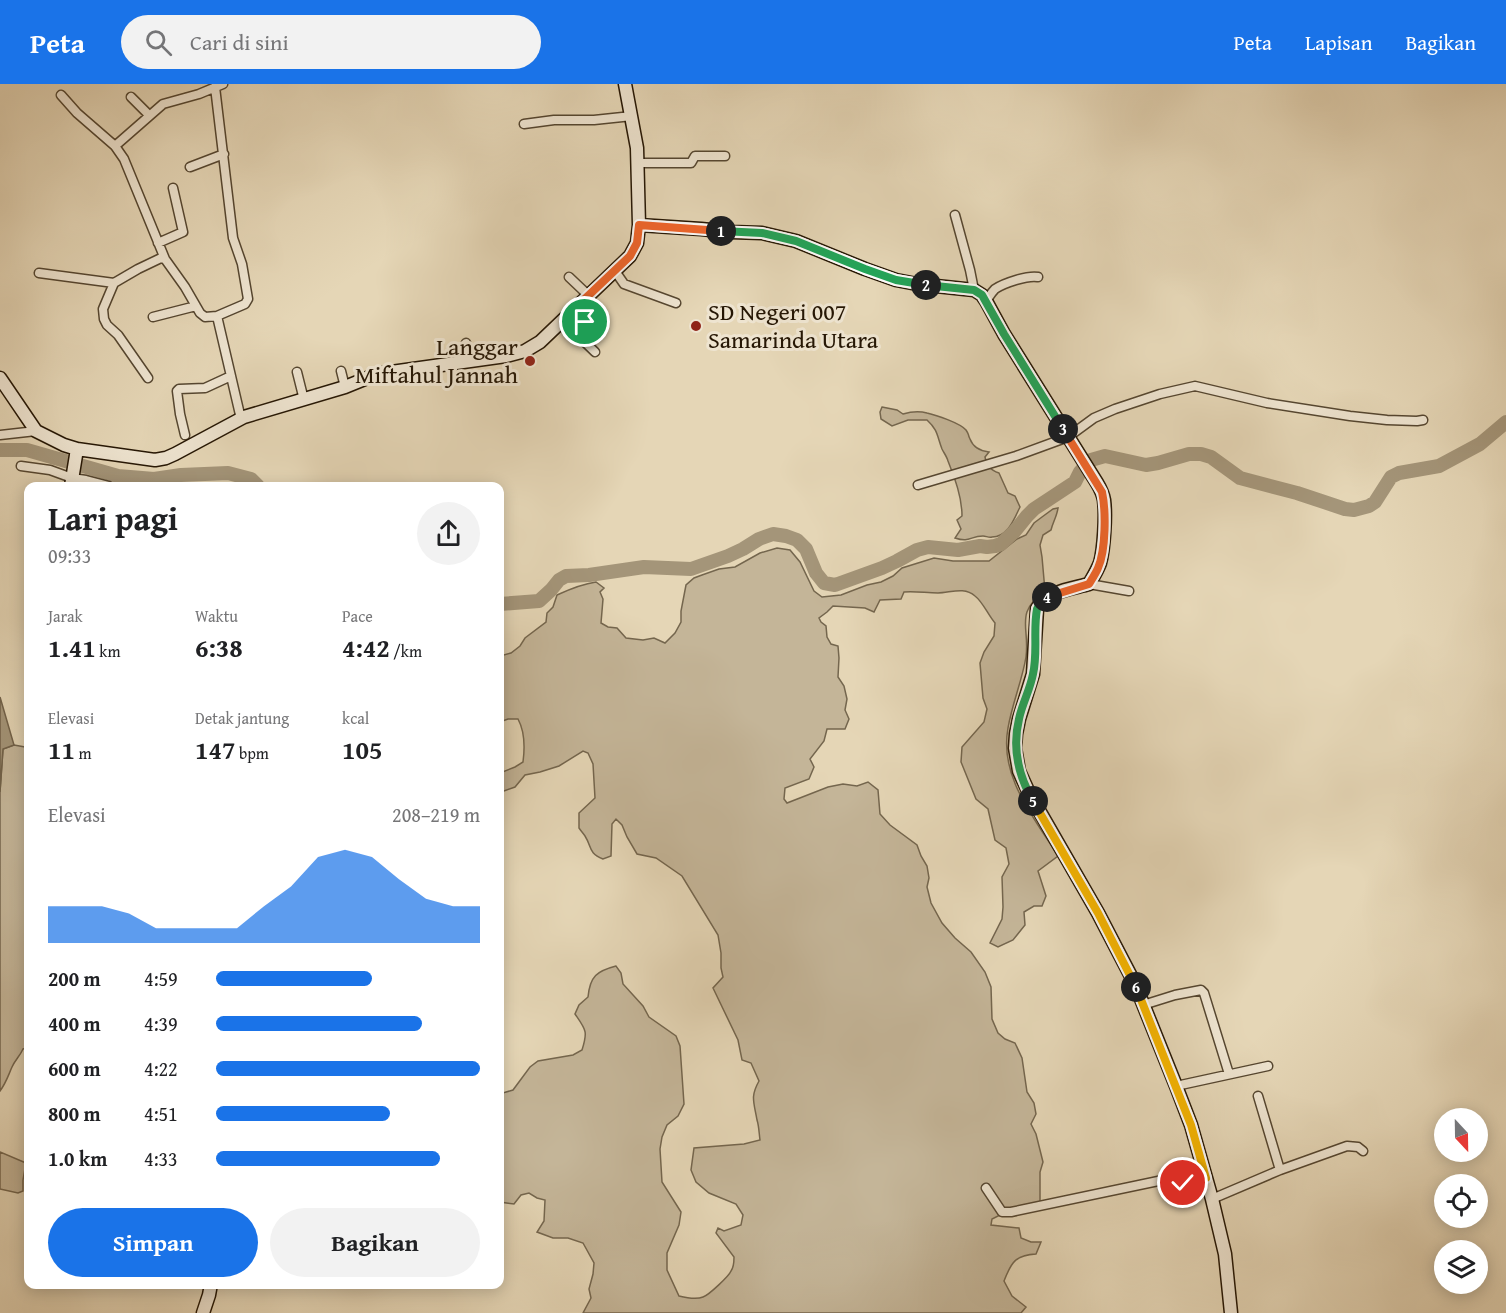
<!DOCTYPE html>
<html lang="id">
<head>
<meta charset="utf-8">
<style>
	:root { --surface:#fff; --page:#f2f2f2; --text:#202124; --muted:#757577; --accent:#1a73e8 }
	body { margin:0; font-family:"Gentium Book Plus",serif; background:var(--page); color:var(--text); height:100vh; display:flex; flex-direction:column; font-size:22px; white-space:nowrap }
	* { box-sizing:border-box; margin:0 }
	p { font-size:20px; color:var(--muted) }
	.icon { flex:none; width:33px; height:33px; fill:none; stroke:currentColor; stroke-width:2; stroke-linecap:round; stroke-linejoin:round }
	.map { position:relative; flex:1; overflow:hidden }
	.panel { position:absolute; left:24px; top:398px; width:480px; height:807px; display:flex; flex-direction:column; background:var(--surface); border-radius:12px; box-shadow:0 3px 15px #0003 }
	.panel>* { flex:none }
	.needle { width:39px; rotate:158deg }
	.buttons { position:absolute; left:1434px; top:1024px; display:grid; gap:12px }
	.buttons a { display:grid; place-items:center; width:54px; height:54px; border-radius:50%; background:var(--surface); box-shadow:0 3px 15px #0003; font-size:30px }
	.pin { position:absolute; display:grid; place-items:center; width:51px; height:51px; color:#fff; margin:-26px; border:3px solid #fff; border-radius:50%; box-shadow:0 2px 6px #0007 }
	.km { position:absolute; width:30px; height:30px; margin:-15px; border-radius:50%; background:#222; color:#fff; font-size:16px; line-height:30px; text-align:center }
	.round { display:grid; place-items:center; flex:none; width:63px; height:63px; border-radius:32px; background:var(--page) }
	.summary { display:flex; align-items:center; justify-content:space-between; height:102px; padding:0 24px }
	h1 { font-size:33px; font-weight:600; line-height:45px }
	.stats { display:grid; grid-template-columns:repeat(3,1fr); gap:9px; height:102px; padding:6px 24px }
	.stats div { display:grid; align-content:center }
	.stats b { font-size:26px; font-weight:600 }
	.stats small { font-size:16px; font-weight:400 }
	.stats p { font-size:16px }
	.chart { height:168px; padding:12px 24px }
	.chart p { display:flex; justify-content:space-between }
	.chart svg { width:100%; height:108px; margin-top:6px; fill:var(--accent); opacity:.7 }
	.primary-button { display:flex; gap:12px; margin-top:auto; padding:12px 24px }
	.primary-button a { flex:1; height:69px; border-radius:36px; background:var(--accent); color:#fff; font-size:24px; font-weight:600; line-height:69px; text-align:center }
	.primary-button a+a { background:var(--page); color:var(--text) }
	ul { padding:0 24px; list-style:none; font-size:20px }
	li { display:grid; grid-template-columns:96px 72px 1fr; align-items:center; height:45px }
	li i { height:15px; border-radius:8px; background:var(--accent) }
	header { display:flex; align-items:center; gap:36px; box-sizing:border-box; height:84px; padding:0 30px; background:var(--accent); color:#fff }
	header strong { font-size:28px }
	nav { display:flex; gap:33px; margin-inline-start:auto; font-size:21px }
	.search { width:420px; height:54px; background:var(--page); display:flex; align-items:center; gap:15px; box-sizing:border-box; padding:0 21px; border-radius:33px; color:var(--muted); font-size:22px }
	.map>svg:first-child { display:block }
	.green { fill:#c4b598; stroke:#74664e; stroke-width:1.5 }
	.water { fill:#a49579; stroke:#71624a; stroke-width:1.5 }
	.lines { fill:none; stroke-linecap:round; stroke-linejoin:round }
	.river { stroke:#a49579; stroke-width:14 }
	.street-casing { stroke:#554630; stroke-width:11 }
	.secondary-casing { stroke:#251604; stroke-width:15 }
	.street { stroke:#eee4d0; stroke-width:8 }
	.secondary { stroke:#eee4d0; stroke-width:12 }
	.split-1-casing { stroke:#fff; stroke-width:12 }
	.split-2-casing { stroke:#fff; stroke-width:12 }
	.split-3-casing { stroke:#fff; stroke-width:12 }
	.split-4-casing { stroke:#fff; stroke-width:12 }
	.split-5-casing { stroke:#fff; stroke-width:12 }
	.split-6-casing { stroke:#fff; stroke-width:12 }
	.split-7-casing { stroke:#fff; stroke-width:12 }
	.split-1 { stroke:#f0652b; stroke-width:8 }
	.split-2 { stroke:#22a559; stroke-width:8 }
	.split-3 { stroke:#22a559; stroke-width:8 }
	.split-4 { stroke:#f0652b; stroke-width:8 }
	.split-5 { stroke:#22a559; stroke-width:8 }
	.split-6 { stroke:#f5b400; stroke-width:8 }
	.split-7 { stroke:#f5b400; stroke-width:8 }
	.poi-dot { fill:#8f2418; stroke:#eee4d0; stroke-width:2 }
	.labels { text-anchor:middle; stroke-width:6; stroke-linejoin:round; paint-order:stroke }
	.poi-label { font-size:24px; fill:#251604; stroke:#eee4d0; text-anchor:start }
</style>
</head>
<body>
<header>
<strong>Peta</strong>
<div class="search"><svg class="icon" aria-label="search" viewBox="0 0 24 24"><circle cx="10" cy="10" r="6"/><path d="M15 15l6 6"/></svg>Cari di sini</div>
<nav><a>Peta</a><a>Lapisan</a><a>Bagikan</a></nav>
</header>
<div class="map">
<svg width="1506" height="1229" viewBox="0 0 1506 1229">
	<rect width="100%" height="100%" fill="#e5d6b6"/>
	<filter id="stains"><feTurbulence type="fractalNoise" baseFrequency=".00333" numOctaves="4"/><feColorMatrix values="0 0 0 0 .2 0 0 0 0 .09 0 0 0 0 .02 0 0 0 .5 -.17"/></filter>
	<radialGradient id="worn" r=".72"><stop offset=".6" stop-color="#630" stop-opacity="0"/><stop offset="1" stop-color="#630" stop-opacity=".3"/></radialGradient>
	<path class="green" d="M882,323L897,326L903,330C910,328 919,327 927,329C936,331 960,339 966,346C970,352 967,349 970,355C973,363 981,367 989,368L985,373C987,382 990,386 999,389L1008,409L1015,412L1020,423C1014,435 1008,453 992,453C989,454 986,452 983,452C970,452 970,459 955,454L961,445L957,436L962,432C962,413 955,395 948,377C947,373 944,369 942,365C937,352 938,346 927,336H908L892,342L881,335L880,328Z
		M1058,424C1057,432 1053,438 1051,446L1043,451L1040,461L1042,473L1045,507C1014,529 1030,543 1026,573C1022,597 1012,620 1008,644C999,693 1034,733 1058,772L1038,787L1046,812L1042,822H1034L1024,828L1025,841L1013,856L998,863L990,859L1002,835L1003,823L1002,793L1009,780L1006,764L995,756L988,725L976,715L961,678L962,663L984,638L987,625L983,614L980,579L984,568L994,552L995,539C988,531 983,518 975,512C964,502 950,509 938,509C926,509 916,507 904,508L901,515L880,516L874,528L865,524L833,522L827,528L819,534L821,538L826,542L827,553L831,560L838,562L839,574L838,593L844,602L847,615L845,626L849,635L845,645H827L824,657L810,675L814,683L809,695L785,704L784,715L787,719L828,703L843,700L857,702L868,698L878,706L880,730L890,741L917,761L921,772L927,782L929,794L927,803L931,819L942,839L955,854L971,868L985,888L991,903L992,935L998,949L1005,955L1015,959L1022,974L1027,1008L1034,1019L1036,1030L1031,1040L1036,1050L1043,1078L1040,1088V1121L1008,1127L992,1135L991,1141L1019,1144L1021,1154L1031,1158H1041L1036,1170C1015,1171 1011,1179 1004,1197L1012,1212L1026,1223L1021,1229H583L591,1214L589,1205L593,1190L594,1179L583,1159L568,1154H553L537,1148L544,1137L545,1116L537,1114L529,1109L521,1111L514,1120L500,1118V1006L503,1009L513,1006L530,983L538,977L573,971L582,966C588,947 586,946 575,930L579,921L588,913C590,892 597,887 616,882L621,889L623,900L643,922L649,933L676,952L680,962L684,1020L678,1032L667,1041L662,1053L660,1065L662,1098L681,1128L679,1141L667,1169V1186L679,1212C687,1214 696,1216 703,1213C709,1211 729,1192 731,1187C734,1183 734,1178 734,1173L716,1149L718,1144L724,1147L741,1141L743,1131L736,1120L709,1109L696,1098L691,1086L694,1064L744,1060L760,1056C759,1049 759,1042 757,1036C754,1018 750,1013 759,997L751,979L742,976L738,956L713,904L723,893L721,884V869L718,851L682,792L656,774L637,770L627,753L622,741L616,735L612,740L611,772L603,775C588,769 592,763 585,752C583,749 581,747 579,744V729L595,714L593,680L588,669L583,667L559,682L540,688L525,691L515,703L504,707L500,706V689L515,683L523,678C525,663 525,648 518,635H508L500,638V572L511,569L520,562L525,554L546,538L547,529L553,523L557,511C570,505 582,500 596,498L604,504L600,508L603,515L601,539L608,543L617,544L626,554L643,556L654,554L665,559L675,549L681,538V527L686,501L694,494L702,491L719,485L735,483L760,469L777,464L790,466L800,478L814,507L822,513L841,511L867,501L881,498L893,492L902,484L934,474L953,477H989L1017,455L1026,451L1034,439L1042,433L1053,425Z
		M14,661L25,663H28V968L27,964L23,965C20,972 15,976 12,983C8,992 6,999 0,1007V708L3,665Z
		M0,1068L26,1079L23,1096V1107L18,1109L0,1105Z"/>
	<path class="water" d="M0,613L14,661L3,665L0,708Z"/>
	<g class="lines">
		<path class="river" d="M0,366H27L118,392L154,395L181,391L228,389L251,395L258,402
			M500,520L539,517L551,506L559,496L566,492L589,491L644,483L691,485L728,472L743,465L759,455L773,450L786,452L797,456L806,465L816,489L824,499L835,501L882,484L897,477L917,466L928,463L958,466L980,462L987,463L995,462L1001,460L1014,448L1027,432L1034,425L1075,398L1080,388L1091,376L1105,372L1146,381L1158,379L1189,370H1201L1211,373L1240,394L1297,409L1345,425L1354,426L1369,422L1375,418L1391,393L1399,389L1439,382L1480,360L1506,338"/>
		<g class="street-casing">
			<path id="street" d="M215,3L233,154L242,180L248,215L245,220L217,232
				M61,11L77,29L115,62L124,75L165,175
				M131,13L149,31
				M524,40L554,36H594L632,32
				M115,62L163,20L199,10L223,0
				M637,79H691L695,72H725
				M190,83L224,70
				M955,131L970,186L974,206
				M158,159L183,148L173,104
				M615,187L624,200L676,219
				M39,189L114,199
				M569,193L588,211
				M986,217C989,213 991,209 995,205C1004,199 1028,191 1038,193
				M571,228L585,238
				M153,233L196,222
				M562,236L595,268
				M466,259L471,278
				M341,287L345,303
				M297,288L304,316
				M148,294L118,251L107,241L104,235L103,225L114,199L138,185L161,174L165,175L185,203L200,229L205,233L217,232L241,335
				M0,351L36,347
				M185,351L180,330L177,307L179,305L205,304L231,292
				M21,382L50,386L72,394L86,396L109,402
				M918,401L1016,372L1068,353L1094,334L1115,325L1160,310L1195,302L1267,319L1350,332L1387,336L1417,337L1423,336
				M1089,500L1129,507
				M1143,921L1175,911L1201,906L1204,909L1229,990
				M1176,1002L1268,982
				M1258,1012L1280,1086
				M986,1104L1002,1128H1011L1163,1096L1176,1099L1206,1094
				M1212,1115L1280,1086L1347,1062L1358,1063L1363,1067"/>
		</g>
		<g class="secondary-casing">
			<path id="secondary" d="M639,141L701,145L731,148L762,149L796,157L865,185L896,196L917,200L974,206L982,211L986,217L1004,250L1097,399C1100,404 1103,410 1104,416C1106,431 1104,465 1100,479C1097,487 1093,493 1089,500C1071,505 1047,507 1037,525L1033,590L1019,635L1016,650L1015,664L1019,687L1029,709L1098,829L1135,900L1176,1002L1191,1041L1212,1115L1225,1170L1231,1229
				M0,294L36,347L64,361L77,365L155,376L166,374L175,370L244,333L345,303L377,290L506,272L525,267L540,258L630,172L637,159L639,141L637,64L625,0
				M71,402L77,365
				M203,1229L209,1211L211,1200"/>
		</g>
		<use href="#street" class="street"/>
		<use href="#secondary" class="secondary"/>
	</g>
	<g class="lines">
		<g class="split-1-casing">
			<path id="split-1" d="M585,238L571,228L630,172L637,159L639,141L721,147"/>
		</g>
		<g class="split-2-casing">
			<path id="split-2" d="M721,147L762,149L796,157L865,185L896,196L926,201"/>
		</g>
		<g class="split-3-casing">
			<path id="split-3" d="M926,201L974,206L982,211L1004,250L1063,345"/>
		</g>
		<g class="split-4-casing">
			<path id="split-4" d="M1047,513L1089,500C1092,495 1096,489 1098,484C1106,466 1106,426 1102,408L1063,345"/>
		</g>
		<g class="split-5-casing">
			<path id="split-5" d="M1033,717C1018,691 1012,664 1019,635C1022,620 1030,606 1033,590C1038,569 1033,546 1037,525L1040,519L1047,513"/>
		</g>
		<g class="split-6-casing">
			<path id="split-6" d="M1033,717L1098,829L1136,903"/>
		</g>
		<g class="split-7-casing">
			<path id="split-7" d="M1136,903L1191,1041L1206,1094L1183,1099"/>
		</g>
		<use href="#split-1" class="split-1"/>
		<use href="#split-2" class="split-2"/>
		<use href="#split-3" class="split-3"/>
		<use href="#split-4" class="split-4"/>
		<use href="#split-5" class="split-5"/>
		<use href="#split-6" class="split-6"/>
		<use href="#split-7" class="split-7"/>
	</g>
	<g class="poi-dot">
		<circle cx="696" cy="242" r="6"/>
		<circle cx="530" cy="277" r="6"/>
	</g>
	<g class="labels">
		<g class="poi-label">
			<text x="708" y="236">SD Negeri 007<tspan x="708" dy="28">Samarinda Utara</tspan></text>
			<text x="518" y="271" text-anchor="end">Langgar<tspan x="518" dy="28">Miftahul Jannah</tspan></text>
		</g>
	</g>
	<rect width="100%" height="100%" filter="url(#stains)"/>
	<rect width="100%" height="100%" fill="url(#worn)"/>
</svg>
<div class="buttons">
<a><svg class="needle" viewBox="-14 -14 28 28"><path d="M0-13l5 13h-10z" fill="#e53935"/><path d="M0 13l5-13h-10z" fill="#757577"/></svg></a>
<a><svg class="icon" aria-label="locate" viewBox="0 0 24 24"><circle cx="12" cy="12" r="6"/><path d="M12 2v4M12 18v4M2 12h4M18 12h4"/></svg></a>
<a><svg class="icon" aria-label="layers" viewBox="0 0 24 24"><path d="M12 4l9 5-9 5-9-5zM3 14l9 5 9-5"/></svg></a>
</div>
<div class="pin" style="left:585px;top:238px;background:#1e9e55"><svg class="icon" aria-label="arrive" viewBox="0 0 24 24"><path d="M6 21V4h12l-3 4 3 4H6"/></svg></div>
<div class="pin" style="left:1183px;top:1099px;background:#d93025"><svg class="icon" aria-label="check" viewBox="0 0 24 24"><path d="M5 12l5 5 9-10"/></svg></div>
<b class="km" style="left:721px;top:147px">1</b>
<b class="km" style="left:926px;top:201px">2</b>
<b class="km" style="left:1063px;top:345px">3</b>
<b class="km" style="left:1047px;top:513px">4</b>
<b class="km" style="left:1033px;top:717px">5</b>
<b class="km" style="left:1136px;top:903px">6</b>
<section class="panel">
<div class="summary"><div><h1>Lari pagi</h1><p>09:33</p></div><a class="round"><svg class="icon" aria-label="share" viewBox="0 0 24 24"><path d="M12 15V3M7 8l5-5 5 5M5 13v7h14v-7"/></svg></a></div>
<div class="stats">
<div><p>Jarak</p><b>1.41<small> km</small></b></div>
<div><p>Waktu</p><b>6:38</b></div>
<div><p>Pace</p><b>4:42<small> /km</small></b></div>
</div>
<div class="stats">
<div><p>Elevasi</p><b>11<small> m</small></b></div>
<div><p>Detak jantung</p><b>147<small> bpm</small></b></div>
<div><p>kcal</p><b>105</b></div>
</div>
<div class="chart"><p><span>Elevasi</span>208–219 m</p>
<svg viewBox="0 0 160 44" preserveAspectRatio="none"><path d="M0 44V29L10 29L20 29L30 32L40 38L50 38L60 38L70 38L80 29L90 21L100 9L110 6L120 9L130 18L140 26L150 29L160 29V44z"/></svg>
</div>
<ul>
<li><b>200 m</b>4:59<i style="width:59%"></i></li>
<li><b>400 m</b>4:39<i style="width:78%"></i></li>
<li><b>600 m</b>4:22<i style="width:100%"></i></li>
<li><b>800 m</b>4:51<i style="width:66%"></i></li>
<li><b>1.0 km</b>4:33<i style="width:85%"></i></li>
</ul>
<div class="primary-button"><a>Simpan</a><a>Bagikan</a></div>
</section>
</div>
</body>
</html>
